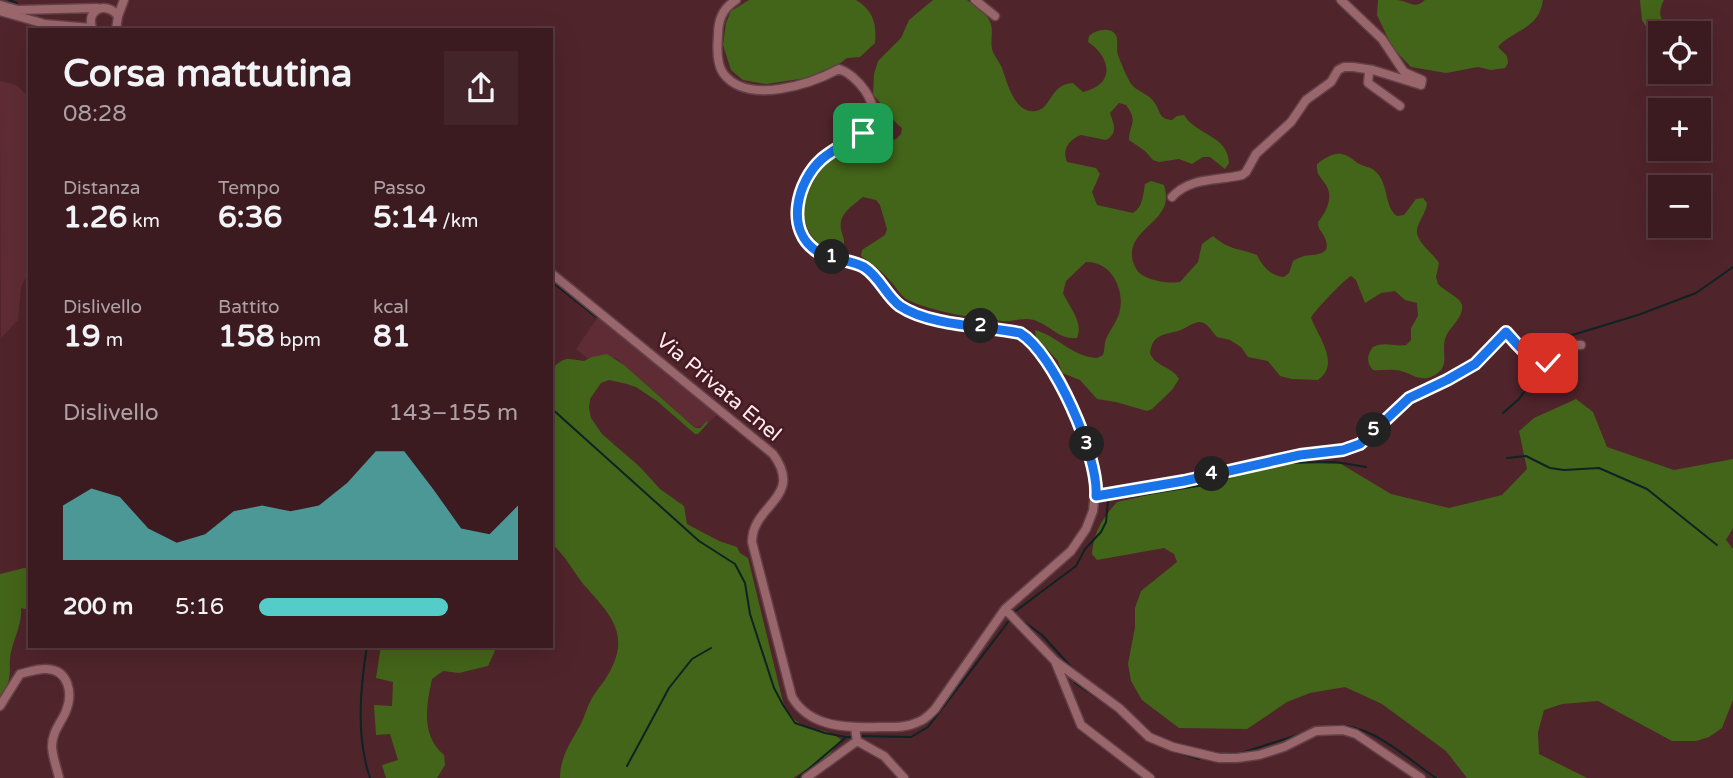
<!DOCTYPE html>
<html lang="it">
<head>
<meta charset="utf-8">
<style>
	:root { --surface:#3c1b20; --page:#432429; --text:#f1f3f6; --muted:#aca1a5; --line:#55393e; --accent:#54cdc8 }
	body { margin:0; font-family:"Varela Round",sans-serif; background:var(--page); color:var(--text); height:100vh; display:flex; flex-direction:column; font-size:26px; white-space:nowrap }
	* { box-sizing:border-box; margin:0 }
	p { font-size:23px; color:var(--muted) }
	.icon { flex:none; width:38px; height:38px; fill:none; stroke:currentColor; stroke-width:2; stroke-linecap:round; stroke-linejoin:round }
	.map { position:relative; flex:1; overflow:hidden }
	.drawer { position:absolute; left:28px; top:28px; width:525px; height:620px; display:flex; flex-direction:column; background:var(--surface); border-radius:0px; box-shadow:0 7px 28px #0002,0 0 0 2px var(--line) }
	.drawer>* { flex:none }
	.controls { position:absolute; left:1648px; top:21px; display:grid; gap:14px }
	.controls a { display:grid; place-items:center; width:63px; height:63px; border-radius:0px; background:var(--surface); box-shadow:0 7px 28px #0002,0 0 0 2px var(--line); font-size:35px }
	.pin { position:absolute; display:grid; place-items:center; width:60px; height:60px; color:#fff; margin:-30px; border-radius:14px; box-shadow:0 4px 10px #0006 }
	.km { position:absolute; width:35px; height:35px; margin:-18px; border-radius:50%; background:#222; color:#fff; font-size:19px; line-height:35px; text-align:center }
	.round { display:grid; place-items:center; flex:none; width:74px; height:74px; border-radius:0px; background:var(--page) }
	.headline { display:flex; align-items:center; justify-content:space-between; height:119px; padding:0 35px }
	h1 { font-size:38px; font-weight:800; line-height:52px }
	.figures { display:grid; grid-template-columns:repeat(3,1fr); gap:10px; height:119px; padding:7px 35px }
	.figures div { display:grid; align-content:center }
	.figures b { font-size:30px; font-weight:800 }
	.figures small { font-size:19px; font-weight:400 }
	.figures p { font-size:19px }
	.chart { height:196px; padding:14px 35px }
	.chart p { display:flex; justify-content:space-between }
	.chart svg { width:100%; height:126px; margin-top:7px; fill:var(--accent); opacity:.7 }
	ul { padding:0 35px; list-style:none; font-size:23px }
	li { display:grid; grid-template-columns:112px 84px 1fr; align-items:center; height:52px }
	li i { height:18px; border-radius:9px; background:var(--accent) }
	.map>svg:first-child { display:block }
	.built { fill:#5f2c35 }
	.forest { fill:#436519 }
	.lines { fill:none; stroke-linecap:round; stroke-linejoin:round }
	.stream { stroke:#0e2322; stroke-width:2 }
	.minor-casing { stroke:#644048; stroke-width:11 }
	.minor { stroke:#99666c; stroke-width:8 }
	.route-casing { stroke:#fff; stroke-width:14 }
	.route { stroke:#1a73e8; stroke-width:9 }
	.labels { text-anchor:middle; stroke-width:5; stroke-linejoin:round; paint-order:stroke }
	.street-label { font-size:21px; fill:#feebed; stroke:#451a22 }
</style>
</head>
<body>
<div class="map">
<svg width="1733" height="778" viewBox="0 0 1733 778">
	<rect width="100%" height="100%" fill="#50242b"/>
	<path class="built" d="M0,81L16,85L30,98V270L21,287L18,320L1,338Z
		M600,314L721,411L708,423L695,428L616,358L593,357L588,359L576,349Z"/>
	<path class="forest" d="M749,0H856C873,10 877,24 875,43L860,57L847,58L839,64L806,78L766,84L743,80L731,70L723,45L726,23L731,11Z
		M933,0H967C975,6 986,12 990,22C994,31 990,40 992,49C994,56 999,61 1002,68C1007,82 1015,115 1036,111C1052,108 1050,84 1073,83L1083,92C1115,85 1112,58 1088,42L1089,36C1096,30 1113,25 1117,38C1118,44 1116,50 1118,55C1120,61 1128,80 1132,85C1138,92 1149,94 1154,102C1161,111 1158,119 1172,120L1177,116L1184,115C1197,136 1228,135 1229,163L1225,169L1210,157H1203L1192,164L1179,159L1159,162L1153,160L1145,151L1129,140C1129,124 1139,122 1126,105L1119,103L1110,113C1114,125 1118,133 1106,140L1081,135C1068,140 1062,150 1067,162L1096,168L1100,174L1092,192L1097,205L1133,213C1143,207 1143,195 1145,184L1151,181L1164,185C1166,192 1167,200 1164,207C1155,227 1126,235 1133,262C1135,267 1138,273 1142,275C1152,281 1169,284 1180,282L1198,262L1202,244L1213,236C1229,250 1238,248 1257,255C1262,266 1271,276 1284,277L1289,273L1293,261C1297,259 1300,257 1304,256C1313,254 1333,257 1325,238C1322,231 1318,230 1318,222C1326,213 1334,197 1326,185C1321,177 1316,175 1317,164C1332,153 1341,149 1356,162C1362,167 1371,166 1376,172C1389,184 1384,207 1397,216L1404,215L1416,199L1423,198L1427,203C1426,214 1418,221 1417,230C1415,241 1434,254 1439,263L1436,277L1438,284C1444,291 1460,297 1462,305C1464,318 1448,328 1445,339C1441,354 1452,368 1431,377C1416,382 1408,370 1394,370C1387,369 1380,371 1373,370C1366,362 1367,355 1373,347C1385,341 1393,347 1406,345L1411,340V328L1418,316L1417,303L1405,300L1395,291L1381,293L1365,303L1356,280L1351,276C1346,278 1313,312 1311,318C1318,336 1341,364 1318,380L1292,379L1280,376L1268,361L1248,357L1241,347L1230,340L1217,337C1212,332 1208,323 1200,322C1193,322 1185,329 1178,331C1163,335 1153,334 1150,353C1155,367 1172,366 1179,379L1172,390L1152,409L1147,411L1116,402L1097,399L1080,380L1062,373L1058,361L1036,337L1035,330C1058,336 1072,357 1097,358L1103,355C1105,349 1104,344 1106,339C1110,330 1116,323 1119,314C1126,291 1112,261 1086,262L1066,281L1063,293C1069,307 1084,322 1077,338C1059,340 1050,325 1034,320C1023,317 1013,322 1002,321C977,319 930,311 908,300C901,296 898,290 893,284C884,273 873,264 861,256L862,250L885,235L887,229L880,205L876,200L863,197C851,207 836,215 842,233C844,240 845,242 843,249C822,256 805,233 804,214C803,194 821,164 838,154C856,144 877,144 896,139L901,134L902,128C889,118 885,106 873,95L874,74L878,61L901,38L909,20Z
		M1378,0C1385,0 1391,0 1397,0C1409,1 1414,10 1425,0H1543C1539,30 1512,30 1498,47L1507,56L1508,63L1505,68L1491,70L1478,67L1446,73L1411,67L1392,47L1386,34L1377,15Z
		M1640,0H1664C1659,9 1658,18 1667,25L1668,31L1661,35L1649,32L1642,20Z
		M607,354L624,365L695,428H700L707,421L708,423L698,434H695L657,401L636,387L627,384L609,380L601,383L590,399L589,408L591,418L602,434L640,467L660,489L684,506L687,524L719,541L737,547L740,553L748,558L784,706C787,710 791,716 795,720C808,732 828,727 841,740L829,755L793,778H560C560,759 569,745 578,729C584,720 586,709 591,700C596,690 604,683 609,673C631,634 610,614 584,585C573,571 565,555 551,543V370C565,355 567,359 584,361L592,357Z
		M1576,399L1593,412L1607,447L1674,470L1733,459V528L1726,540L1733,549V700L1722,728L1709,737L1696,741H1672L1598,701L1562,704L1544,710L1538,732L1539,754L1587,778H1467L1446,751L1382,704L1345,687L1310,693L1287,702L1247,729L1179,728L1142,700L1131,681L1128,664L1135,627V608L1141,591L1177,562L1174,554L1164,548L1097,560L1092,554C1094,531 1102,519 1117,502L1297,462L1341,464L1391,494L1449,508L1502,495L1527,469L1519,431L1534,418Z
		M24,568L30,569V610L21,608C22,623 16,634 12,648C6,668 16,677 0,696V574Z
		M381,646H497L488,666L459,673L443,671L432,679C426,706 421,736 444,755L445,765L437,778H386L382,765L398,760L390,734L376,735L374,705L392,706L393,682L376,678Z"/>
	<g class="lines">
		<path class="stream" d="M9,0L17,3
			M551,281L596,317
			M1543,358L1545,349L1556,340L1638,315L1696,293L1733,267
			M551,408L699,541L735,564L745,583L750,614L774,688L783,705L795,723L825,733L846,737H854
			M1503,413L1519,399L1542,367
			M1507,458L1526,456L1550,468L1564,470L1599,468L1647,489L1717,545
			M1279,463L1336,462L1366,467
			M1013,613L1076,566L1085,549L1101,532L1106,522L1108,500L1211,484L1253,469
			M1020,619L1042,635L1074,670
			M367,646C360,689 356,737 370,778
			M1075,680V683L1111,707L1132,726
			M1326,727C1365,717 1406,758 1436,778
			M860,736L911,737L928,727L1011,618
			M1176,752L1199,759L1203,756
			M1225,754L1241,753L1304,733
			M627,766L669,688L692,659L711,648
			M798,778L845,738"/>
		<g class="minor-casing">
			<path id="minor" d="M975,0L995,16
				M1341,0L1382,39L1404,72L1422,80L1421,85L1373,70L1369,72L1368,83L1400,106
				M0,5L18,10L97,8
				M0,11L45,24L91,28
				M118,16L124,0
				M93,30C84,10 106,0 118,16L116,30
				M1172,197C1190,177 1217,181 1242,175L1246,172L1256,154L1291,122L1306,100L1331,82L1338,70L1344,67H1353L1373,70
				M551,273L773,454C805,498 752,504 752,542L792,697C810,728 848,728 880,727C893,727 906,728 918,722C925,720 930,714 935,709L1005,609L1071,551L1086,529L1093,511L1096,482L1081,426L1041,352L1029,338L1020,333C982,326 935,327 901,306C885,296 879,274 860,265C849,260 836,260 824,255C796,244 793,213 803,187C811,166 828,154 847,143C855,138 867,133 871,123C880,103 857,75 839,69C811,84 747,106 723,73C716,63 717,47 718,36C718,20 722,9 736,0
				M1096,496L1184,481L1300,455L1343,450L1360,444L1409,398L1447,380L1475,364L1506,332C1517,343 1531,363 1547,363L1566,345H1581
				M1005,609L1055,661L1081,725L1150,778
				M1055,661L1119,708L1149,737L1173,747L1219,758H1237L1259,755L1284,747L1316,731L1343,730L1356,734L1421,778
				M0,706L20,674C29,672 38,668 47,669C69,670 73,694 66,711C61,723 52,732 52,746C52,756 57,768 59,778
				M857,741L884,756L904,778
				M806,778L857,741L855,728"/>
		</g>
		<use href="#minor" class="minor"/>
	</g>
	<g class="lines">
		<g class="route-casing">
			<path id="route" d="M863,133C850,141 834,149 822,159C797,181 784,231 818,252C832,261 850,259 864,267C880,277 886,296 900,306C930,326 985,326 1020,333C1054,353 1099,457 1096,496L1184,481L1300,455L1343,450L1360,444L1409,398L1447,380L1475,364L1506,332C1517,344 1531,363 1548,363"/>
		</g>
		<use href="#route" class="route"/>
	</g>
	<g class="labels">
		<g class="street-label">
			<text transform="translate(719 387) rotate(40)" y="7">Via Privata Enel</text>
		</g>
	</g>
</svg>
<div class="controls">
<a><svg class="icon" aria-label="locate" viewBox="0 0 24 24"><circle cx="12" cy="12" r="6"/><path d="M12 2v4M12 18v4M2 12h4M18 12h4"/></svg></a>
<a>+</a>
<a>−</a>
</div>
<div class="pin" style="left:863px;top:133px;background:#1e9e55"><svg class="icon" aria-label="arrive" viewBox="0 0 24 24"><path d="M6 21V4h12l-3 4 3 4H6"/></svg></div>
<div class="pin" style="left:1548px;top:363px;background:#d93025"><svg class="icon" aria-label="check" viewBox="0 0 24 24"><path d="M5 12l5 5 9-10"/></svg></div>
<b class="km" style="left:832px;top:257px">1</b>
<b class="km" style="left:981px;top:326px">2</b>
<b class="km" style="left:1087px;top:444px">3</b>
<b class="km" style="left:1212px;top:474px">4</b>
<b class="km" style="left:1374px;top:430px">5</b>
<section class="drawer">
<div class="headline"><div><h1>Corsa mattutina</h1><p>08:28</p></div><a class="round"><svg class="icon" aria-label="share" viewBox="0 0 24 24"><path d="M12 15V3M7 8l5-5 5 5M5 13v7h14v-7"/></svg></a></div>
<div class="figures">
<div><p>Distanza</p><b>1.26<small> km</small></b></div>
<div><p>Tempo</p><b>6:36</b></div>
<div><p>Passo</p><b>5:14<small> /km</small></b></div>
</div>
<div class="figures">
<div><p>Dislivello</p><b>19<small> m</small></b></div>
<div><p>Battito</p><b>158<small> bpm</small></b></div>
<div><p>kcal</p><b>81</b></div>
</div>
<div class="chart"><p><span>Dislivello</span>143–155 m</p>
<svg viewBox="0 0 160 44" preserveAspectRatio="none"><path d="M0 44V25L10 19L20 22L30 33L40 38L50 35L60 27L70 25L80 27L90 25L100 17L110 6L120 6L130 19L140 33L150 35L160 25V44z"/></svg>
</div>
<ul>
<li><b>200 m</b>5:16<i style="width:73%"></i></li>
</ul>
</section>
</div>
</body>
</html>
